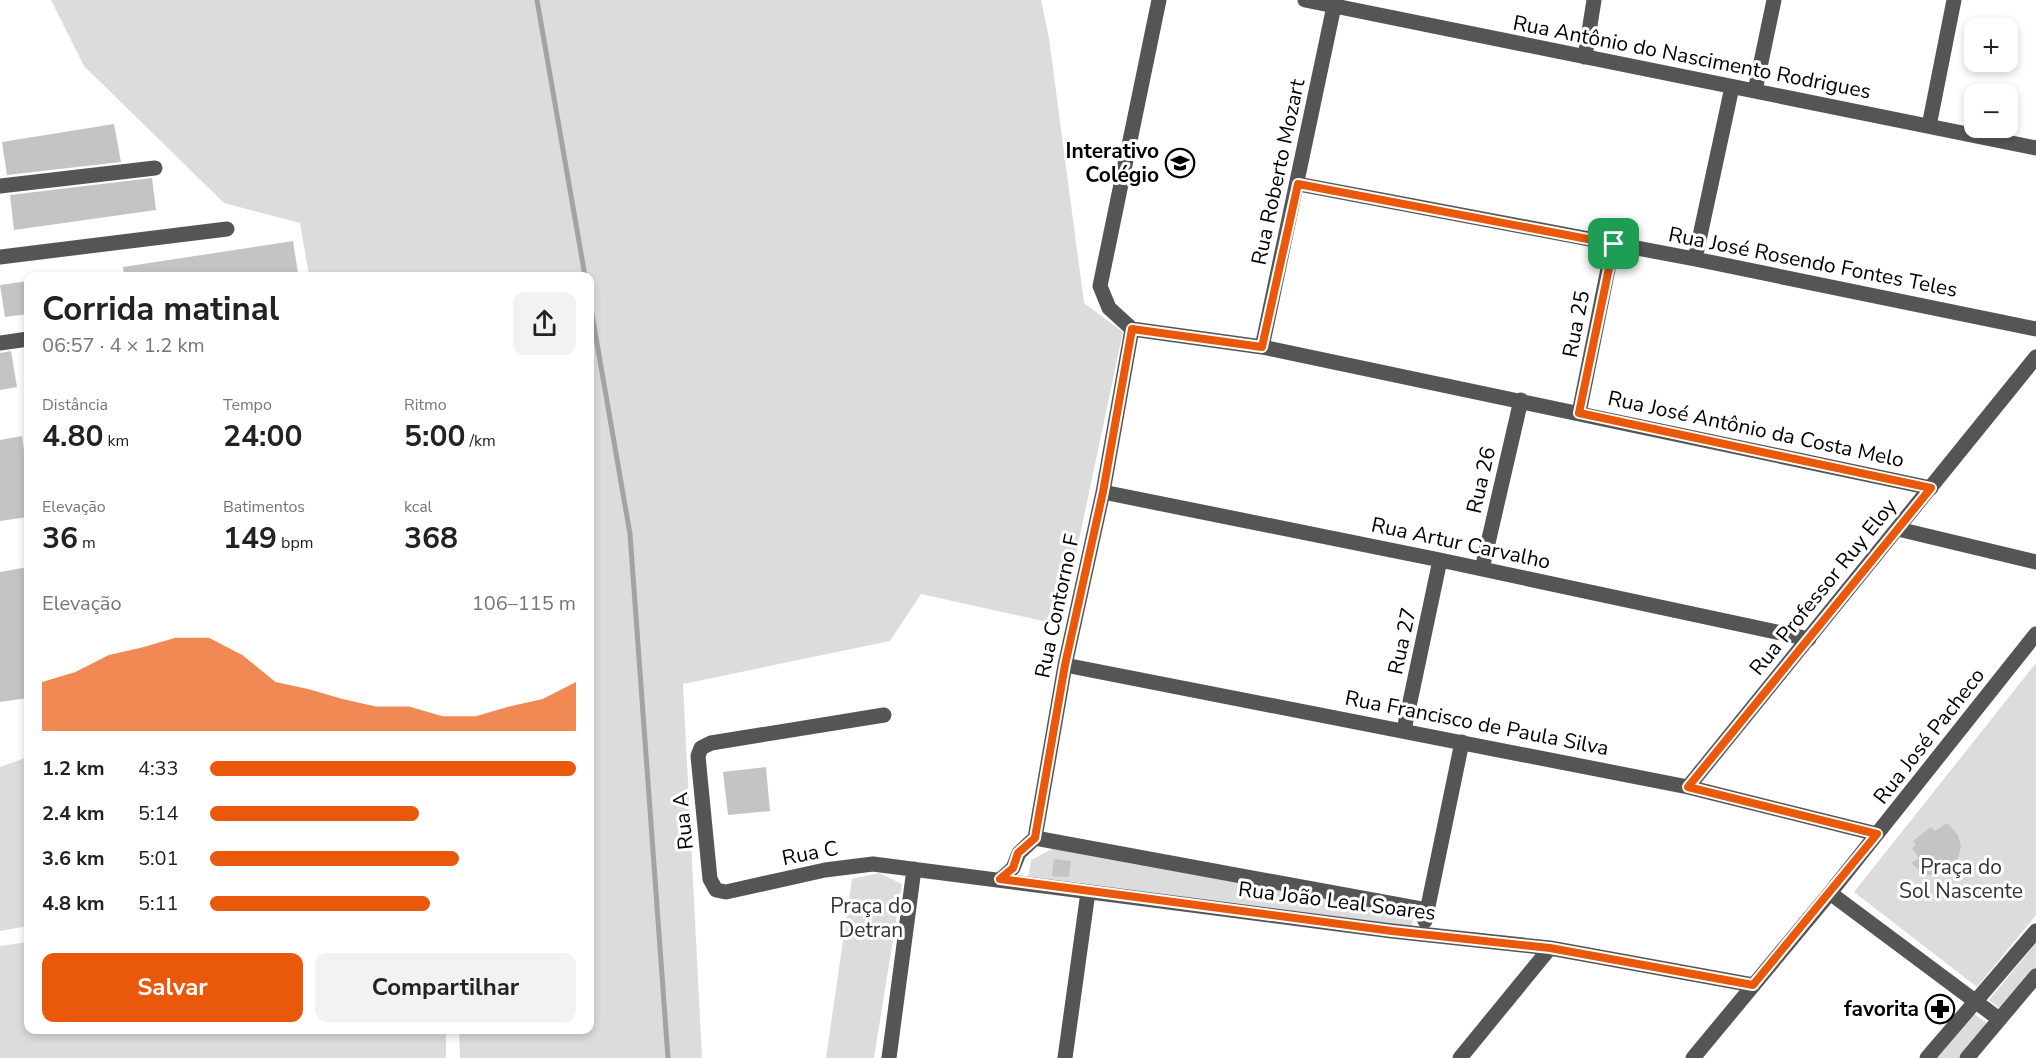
<!DOCTYPE html>
<html lang="pt">
<head>
<meta charset="utf-8">
<style>
	:root { --surface:#fff; --page:#f2f2f2; --text:#222; --muted:#767676; --accent:#ea580c }
	body { margin:0; font-family:"Nunito Sans",sans-serif; background:var(--page); color:var(--text); height:100vh; display:flex; flex-direction:column; font-size:22px; white-space:nowrap }
	* { box-sizing:border-box; margin:0 }
	p { font-size:20px; color:var(--muted) }
	.icon { flex:none; width:33px; height:33px; fill:none; stroke:currentColor; stroke-width:2; stroke-linecap:round; stroke-linejoin:round }
	.map { position:relative; flex:1; overflow:hidden }
	.details { position:absolute; left:24px; top:272px; width:570px; height:762px; display:flex; flex-direction:column; background:var(--surface); border-radius:12px; box-shadow:0 3px 9px #0003 }
	.details>* { flex:none }
	.fabs { position:absolute; left:1964px; top:18px; display:grid; gap:12px }
	.fabs a { display:grid; place-items:center; width:54px; height:54px; border-radius:12px; background:var(--surface); box-shadow:0 3px 9px #0003; font-size:30px }
	.pin { position:absolute; display:grid; place-items:center; width:51px; height:51px; color:#fff; margin:-26px; border-radius:12px; box-shadow:0 3px 9px #0006 }
	.round { display:grid; place-items:center; flex:none; width:63px; height:63px; border-radius:12px; background:var(--page) }
	.head { display:flex; align-items:center; justify-content:space-between; height:102px; padding:0 18px }
	h1 { font-size:33px; font-weight:700; line-height:45px }
	.metrics { display:grid; grid-template-columns:repeat(3,1fr); gap:9px; height:102px; padding:6px 18px }
	.metrics div { display:grid; align-content:center }
	.metrics b { font-size:30px; font-weight:700 }
	.metrics small { font-size:16px; font-weight:400 }
	.metrics p { font-size:16px }
	.chart { height:168px; padding:12px 18px }
	.chart p { display:flex; justify-content:space-between }
	.chart svg { width:100%; height:108px; margin-top:6px; fill:var(--accent); opacity:.7 }
	.button { display:flex; gap:12px; margin-top:auto; padding:12px 18px }
	.button a { flex:1; height:69px; border-radius:12px; background:var(--accent); color:#fff; font-size:24px; font-weight:700; line-height:69px; text-align:center }
	.button a+a { background:var(--page); color:var(--text) }
	ul { padding:0 18px; list-style:none; font-size:20px }
	li { display:grid; grid-template-columns:96px 72px 1fr; align-items:center; height:45px }
	li i { height:15px; border-radius:8px; background:var(--accent) }
	.map>svg:first-child { display:block }
	.green { fill:#dcdcdc }
	.lines { fill:none; stroke-linecap:round; stroke-linejoin:round }
	.stream { stroke:#a3a3a3; stroke-width:5 }
	.building { fill:#c4c4c4 }
	.minor { stroke:#555; stroke-width:15 }
	.route-casing { stroke:#fff; stroke-width:12 }
	.route { stroke:#ea580c; stroke-width:8 }
	.labels { text-anchor:middle; stroke-width:6; stroke-linejoin:round; paint-order:stroke }
	.street-label { font-size:21px; fill:#000; stroke:#fff }
	.poi-label { font-size:21px; font-weight:bold; fill:#000; stroke:#fff; text-anchor:end }
	.park-label { font-size:21px; fill:#333; stroke:#fff }
</style>
</head>
<body>
<div class="map">
<svg width="2036" height="1058" viewBox="0 0 2036 1058">
	<rect width="100%" height="100%" fill="#fff"/>
	<path class="green" d="M51,0H1041L1049,38L1084,303L1123,332L1061,625L921,594L890,641L683,684L702,1058H460L459,1029H590V276H309L300,223L224,203L84,66Z
		M2036,663V915L1977,987L1854,892Z
		M28,757V926L0,931V767Z
		M1054,848L1413,915L1412,928L1028,878L1031,860Z
		M879,873L902,884L874,1058H826L852,879Z
		M28,942V1029H446V1058H0V946Z
		M2036,943V972L2004,1011L1989,1000Z
		M1970,1011L1991,1026L1964,1058H1931Z"/>
	<g class="lines">
		<path class="stream" d="M537,0L585,276
			M590,303L630,534L668,1058"/>
	</g>
	<path class="building" d="M114,124L121,162L7,175L2,142Z
		M152,178L156,210L14,230L10,195Z
		M293,241L298,273L280,276H124L123,267Z
		M28,281V314L5,317L0,285Z
		M11,351L17,387L0,390V353Z
		M22,436L28,480V517L0,521V440Z
		M28,567V698L0,702V572Z
		M766,767L770,811L728,815L723,772Z
		M1947,823L1958,835L1961,847L1958,858L1943,874L1925,875L1911,863L1919,858L1912,848L1916,845L1913,841L1931,827L1935,831Z
		M1054,859L1071,861L1069,877L1052,876Z"/>
	<g class="lines">
		<path class="minor" d="M1159,0L1100,286L1109,308L1132,329L1262,347L1931,488
			M1305,0L2036,148
			M1585,57L1594,0
			M1755,91L1774,0
			M1929,126L1954,0
			M1298,184L1695,259L2036,329
			M0,186L155,168
			M0,257L227,229
			M1695,259L1732,87
			M0,343L28,339
			M1262,347L1334,6
			M1579,413L1613,244
			M1103,492L1440,560L1809,639
			M1898,529L2036,562
			M1482,569L1521,400
			M1065,665L1688,787L1877,834
			M884,715L711,743L701,748L698,756L710,879L716,890L726,892L825,870L873,864L1392,931L1550,948L1753,985
			M1404,730L1440,560
			M1688,787L2036,357
			M1035,838L1427,910
			M1001,879L1013,868L1019,853L1035,838L1065,665L1103,492L1132,329
			M1830,893L1999,1019
			M1425,921L1462,742
			M889,1058L914,869
			M1065,1058L1088,892
			M1460,1058L1550,948
			M1693,1058L1830,893L2036,634
			M1927,1058L2036,931
			M1967,1058L2036,976"/>
	</g>
	<g class="lines">
		<g class="route-casing">
			<path id="route" d="M1298,184L1614,244L1579,413L1931,488L1688,787L1877,834L1753,985L1550,948L1392,931L1000,879L1013,868L1018,853L1035,838L1065,665L1103,492L1132,329L1262,347Z"/>
		</g>
		<use href="#route" class="route"/>
	</g>
	<defs>
		<g id="school-ring" transform="scale(1.5)"><circle r="9.5" fill="#fff" stroke="#000" stroke-width="1.5"/><path d="M0-5L7-2L0 1L-7-2ZM-4 1L0 2.5L4 1V4Q0 6-4 4Z" fill="#000"/></g>
		<g id="pharmacy-ring" transform="scale(1.5)"><circle r="9.5" fill="#fff" stroke="#000" stroke-width="1.5"/><path d="M-2-6h4v4h4v4h-4v4h-4v-4h-4v-4h4Z" fill="#000"/></g>
	</defs>
	<g fill-rule="evenodd">
		<use href="#school-ring" x="1180" y="163"/>
		<use href="#pharmacy-ring" x="1940" y="1009"/>
	</g>
	<g class="labels">
		<g class="street-label">
			<text transform="translate(1692 57) rotate(11)" y="7">Rua Antônio do Nascimento Rodrigues</text>
			<text transform="translate(1278 172) rotate(-78)" y="7">Rua Roberto Mozart</text>
			<text transform="translate(1813 262) rotate(11)" y="7">Rua José Rosendo Fontes Teles</text>
			<text transform="translate(1576 324) rotate(-79)" y="7">Rua 25</text>
			<text transform="translate(1756 429) rotate(12)" y="7">Rua José Antônio da Costa Melo</text>
			<text transform="translate(1481 480) rotate(-77)" y="7">Rua 26</text>
			<text transform="translate(1461 543) rotate(12)" y="7">Rua Artur Carvalho</text>
			<text transform="translate(1823 587) rotate(-51)" y="7">Rua Professor Ruy Eloy</text>
			<text transform="translate(1057 606) rotate(-78)" y="7">Rua Contorno F</text>
			<text transform="translate(1402 641) rotate(-78)" y="7">Rua 27</text>
			<text transform="translate(1477 723) rotate(11)" y="7">Rua Francisco de Paula Silva</text>
			<text transform="translate(1929 736) rotate(-52)" y="7">Rua José Pacheco</text>
			<text transform="translate(683 821) rotate(-96)" y="7">Rua A</text>
			<text transform="translate(810 853) rotate(-11)" y="7">Rua C</text>
			<text transform="translate(1337 901) rotate(7)" y="7">Rua João Leal Soares</text>
		</g>
		<g class="poi-label">
			<text x="1159" y="158">Interativo<tspan x="1159" dy="24">Colégio</tspan></text>
			<text x="1919" y="1016">favorita</text>
		</g>
		<g class="park-label">
			<text x="1961" y="874">Praça do<tspan x="1961" dy="24">Sol Nascente</tspan></text>
			<text x="871" y="913">Praça do<tspan x="871" dy="24">Detran</tspan></text>
		</g>
	</g>
</svg>
<div class="fabs">
<a>+</a>
<a>−</a>
</div>
<div class="pin" style="left:1614px;top:244px;background:#1e9e55"><svg class="icon" aria-label="arrive" viewBox="0 0 24 24"><path d="M6 21V4h12l-3 4 3 4H6"/></svg></div>
<section class="details">
<div class="head"><div><h1>Corrida matinal</h1><p>06:57 · 4 × 1.2 km</p></div><a class="round"><svg class="icon" aria-label="share" viewBox="0 0 24 24"><path d="M12 15V3M7 8l5-5 5 5M5 13v7h14v-7"/></svg></a></div>
<div class="metrics">
<div><p>Distância</p><b>4.80<small> km</small></b></div>
<div><p>Tempo</p><b>24:00</b></div>
<div><p>Ritmo</p><b>5:00<small> /km</small></b></div>
</div>
<div class="metrics">
<div><p>Elevação</p><b>36<small> m</small></b></div>
<div><p>Batimentos</p><b>149<small> bpm</small></b></div>
<div><p>kcal</p><b>368</b></div>
</div>
<div class="chart"><p><span>Elevação</span>106–115 m</p>
<svg viewBox="0 0 160 44" preserveAspectRatio="none"><path d="M0 44V24L10 20L20 13L30 10L40 6L50 6L60 13L70 24L80 27L90 31L100 34L110 34L120 38L130 38L140 34L150 31L160 24V44z"/></svg>
</div>
<ul>
<li><b>1.2 km</b>4:33<i style="width:100%"></i></li>
<li><b>2.4 km</b>5:14<i style="width:57%"></i></li>
<li><b>3.6 km</b>5:01<i style="width:68%"></i></li>
<li><b>4.8 km</b>5:11<i style="width:60%"></i></li>
</ul>
<div class="button"><a>Salvar</a><a>Compartilhar</a></div>
</section>
</div>
</body>
</html>
